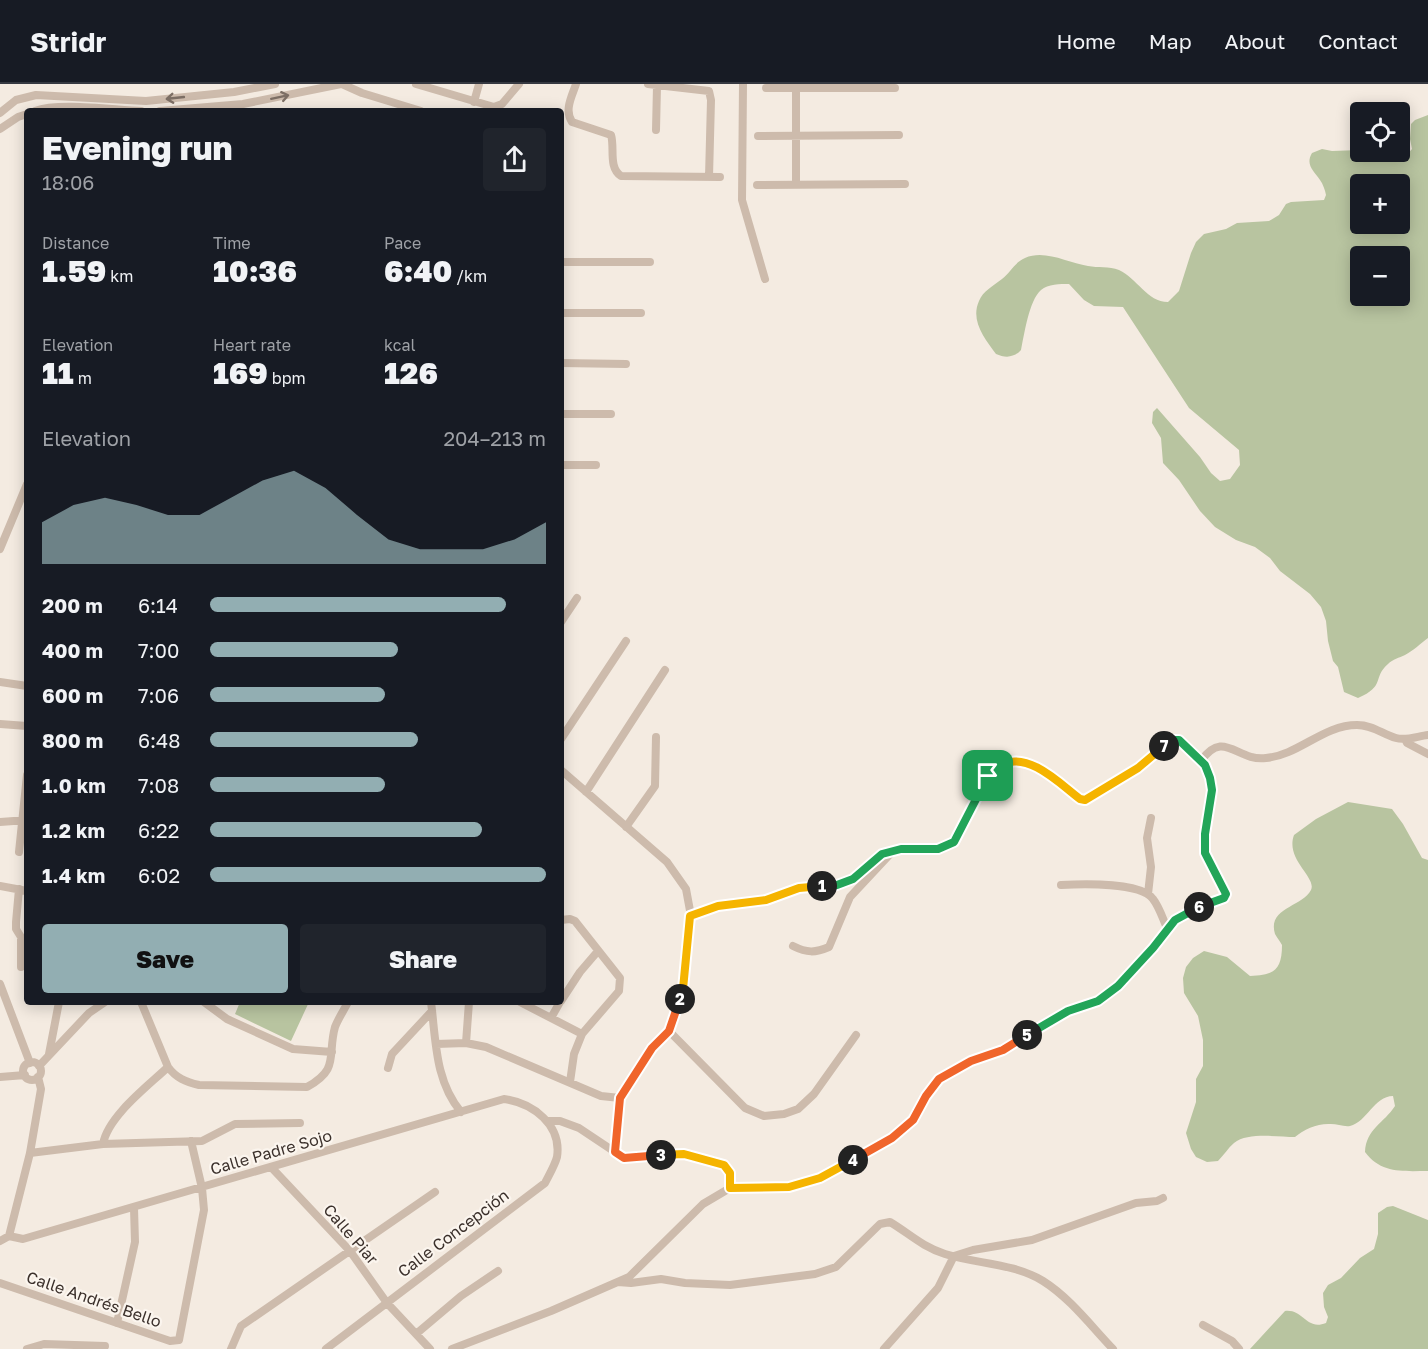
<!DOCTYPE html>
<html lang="en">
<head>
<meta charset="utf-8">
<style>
	:root { --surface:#171b24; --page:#20242c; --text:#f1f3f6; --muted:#9ea1a6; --line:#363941; --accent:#92aeb2 }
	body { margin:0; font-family:"Golos Text",sans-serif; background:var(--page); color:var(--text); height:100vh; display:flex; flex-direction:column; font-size:22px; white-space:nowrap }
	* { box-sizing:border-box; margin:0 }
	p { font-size:20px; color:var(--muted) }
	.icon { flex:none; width:33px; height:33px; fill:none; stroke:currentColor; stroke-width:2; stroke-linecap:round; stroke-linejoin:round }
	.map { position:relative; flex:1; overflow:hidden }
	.panel { position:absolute; left:24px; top:24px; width:540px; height:897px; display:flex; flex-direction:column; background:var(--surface); border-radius:6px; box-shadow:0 3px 15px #0003 }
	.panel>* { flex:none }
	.tools { position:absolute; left:1350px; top:18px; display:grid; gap:12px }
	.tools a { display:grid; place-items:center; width:60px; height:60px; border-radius:6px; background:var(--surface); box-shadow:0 3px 15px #0003; font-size:30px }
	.pin { position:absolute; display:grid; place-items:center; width:51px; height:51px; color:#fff; margin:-26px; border-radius:12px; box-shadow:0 3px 9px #0006 }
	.km { position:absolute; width:30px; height:30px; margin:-15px; border-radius:50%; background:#222; color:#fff; font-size:16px; line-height:30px; text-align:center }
	.round { display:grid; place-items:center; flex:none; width:63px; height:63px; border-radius:6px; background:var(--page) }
	.summary { display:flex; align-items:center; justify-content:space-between; height:102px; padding:0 18px }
	h1 { font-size:33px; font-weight:800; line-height:45px }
	.figures { display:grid; grid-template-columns:repeat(3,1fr); gap:9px; height:102px; padding:6px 18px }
	.figures div { display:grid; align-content:center }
	.figures b { font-size:30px; font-weight:800 }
	.figures small { font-size:16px; font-weight:400 }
	.figures p { font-size:16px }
	.chart { height:168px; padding:12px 18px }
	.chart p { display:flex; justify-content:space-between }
	.chart svg { width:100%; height:108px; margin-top:6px; fill:var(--accent); opacity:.7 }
	.action { display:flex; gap:12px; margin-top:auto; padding:12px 18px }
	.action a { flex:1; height:69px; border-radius:6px; background:var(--accent); color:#111; font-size:24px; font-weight:800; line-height:69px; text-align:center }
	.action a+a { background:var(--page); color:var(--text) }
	ul { padding:0 18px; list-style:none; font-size:20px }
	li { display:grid; grid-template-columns:96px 72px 1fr; align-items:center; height:45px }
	li i { height:15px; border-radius:8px; background:var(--accent) }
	header { display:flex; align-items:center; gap:36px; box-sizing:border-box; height:84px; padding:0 30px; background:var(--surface); border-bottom:2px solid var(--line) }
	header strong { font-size:28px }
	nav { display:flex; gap:33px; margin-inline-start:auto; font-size:21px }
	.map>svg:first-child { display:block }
	.green { fill:#b8c4a0; fill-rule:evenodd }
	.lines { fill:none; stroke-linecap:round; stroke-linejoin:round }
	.minor { stroke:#cdbbac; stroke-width:8 }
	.oneway { stroke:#7d6f65 }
	.split-1-casing { stroke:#fff; stroke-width:12 }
	.split-2-casing { stroke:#fff; stroke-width:12 }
	.split-3-casing { stroke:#fff; stroke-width:12 }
	.split-4-casing { stroke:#fff; stroke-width:12 }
	.split-5-casing { stroke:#fff; stroke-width:12 }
	.split-6-casing { stroke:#fff; stroke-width:12 }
	.split-7-casing { stroke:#fff; stroke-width:12 }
	.split-8-casing { stroke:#fff; stroke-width:12 }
	.split-1 { stroke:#22a559; stroke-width:8 }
	.split-2 { stroke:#f5b400; stroke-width:8 }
	.split-3 { stroke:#f0652b; stroke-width:8 }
	.split-4 { stroke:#f5b400; stroke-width:8 }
	.split-5 { stroke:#f0652b; stroke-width:8 }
	.split-6 { stroke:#22a559; stroke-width:8 }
	.split-7 { stroke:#22a559; stroke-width:8 }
	.split-8 { stroke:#f5b400; stroke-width:8 }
	.labels { text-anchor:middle; stroke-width:4.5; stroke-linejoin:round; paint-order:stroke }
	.street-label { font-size:16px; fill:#3b302b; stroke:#fbf5ee }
</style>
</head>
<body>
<header>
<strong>Stridr</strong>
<nav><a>Home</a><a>Map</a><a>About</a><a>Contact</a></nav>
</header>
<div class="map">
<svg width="1428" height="1265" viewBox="0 0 1428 1265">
	<rect width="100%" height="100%" fill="#f4ebe1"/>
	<path class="green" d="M1428,31V554C1421,559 1413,567 1405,571C1399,574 1393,575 1388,580C1372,594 1386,602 1358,614L1344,608L1338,583L1333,577L1328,557L1326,537L1321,523L1310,510L1280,487L1270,474L1255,463L1236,456L1215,443L1200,427L1179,396L1163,379L1161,354L1152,339L1153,328L1157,324L1200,373L1211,389L1220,397L1230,395L1240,381L1239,366L1189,324L1123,223L1094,222L1084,216L1069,200C1060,200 1048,200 1041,206C1029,216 1024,252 1021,266C1014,274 1005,274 996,270C985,255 970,237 979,217C983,207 993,202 1002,195C1010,189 1015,178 1025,174C1045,165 1068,179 1088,182C1098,184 1109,182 1119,186C1137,194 1147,218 1168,218L1179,207L1191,169L1196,158L1204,150L1226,145L1237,139L1269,137L1279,131L1286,120L1291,118L1324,116L1326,111C1325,106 1323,100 1320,96C1314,87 1305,81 1312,69L1322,65L1332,67L1360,66L1383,75L1405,73L1412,65L1410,55L1411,40L1415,36ZM1400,100V140H1360V100ZM1360,172H1400V212H1360Z
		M1348,718L1392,725L1403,740L1422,774L1428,776V1087C1404,1087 1381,1090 1365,1068C1366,1045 1384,1039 1395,1022L1393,1012C1374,1012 1367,1038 1350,1042C1344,1043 1337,1040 1331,1040C1318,1039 1304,1045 1295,1053C1277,1053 1248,1048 1234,1059C1228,1064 1224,1071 1218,1077L1207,1078L1196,1073L1191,1065L1186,1049L1196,1018V995L1203,982V956L1198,932L1184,909L1183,894L1186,883L1193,874L1204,867L1227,873L1250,892C1273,891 1282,887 1282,861C1280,857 1277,854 1275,850C1267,824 1302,823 1311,806C1317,793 1285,776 1294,751L1316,735Z
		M240,918H309L291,957L235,930Z
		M1393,1122L1428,1136V1265H1250L1285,1227C1304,1225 1306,1247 1326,1239L1328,1233L1324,1223L1323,1209L1328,1201L1341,1194L1360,1174L1374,1165L1378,1150V1129L1387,1123Z"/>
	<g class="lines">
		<path class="minor" d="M342,0L362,9L421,27
			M416,0L494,23L502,20L519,0
			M576,0C572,12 564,26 572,38L611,51C615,64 608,83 621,92L720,93
			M648,0L709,7L711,16L709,93
			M743,0L742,116L765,195
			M766,4H895
			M474,18L479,0
			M35,27C59,18 113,26 141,27
			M160,27L243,20L341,0
			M0,29L16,16L36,11L146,17L234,8L275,0
			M0,45L18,33L27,30
			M656,46L657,2
			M758,52L899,51
			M796,100V0
			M757,101L905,100
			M561,178H650
			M561,229H641
			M561,279L626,280
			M561,330H611
			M561,381H596
			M0,465L27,400
			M561,538L577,514
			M0,598L27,602
			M0,640L27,642
			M561,655L626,557
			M1405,655L1407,659L1428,670
			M1201,677C1224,644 1237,678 1266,674C1299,671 1323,641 1357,641C1373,641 1382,650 1396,654C1406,657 1418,652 1428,651
			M561,686L667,778L686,805L691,832L683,905L669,947L652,964L620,1014L615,1068
			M586,708L665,586
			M0,738L27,736
			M626,743L655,702L656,653
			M19,768L27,691
			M1061,801C1081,800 1141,798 1153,815C1160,824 1163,836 1168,846
			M0,802L27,807
			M19,805L16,838V845L21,853V883
			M1148,810L1151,783L1147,754L1151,734
			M561,836L570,835L575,837L620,894L619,907L582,950L574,970L570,998
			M793,862C807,869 815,869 829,863L850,813L892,768
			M0,900L30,979
			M561,917L580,888L598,867
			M141,918L168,983C176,994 186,998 199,1001L307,1003C340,985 327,972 335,943C338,935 344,926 348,918
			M204,918L227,935L293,965L332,968
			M431,918C436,957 435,997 461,1028
			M520,918L582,950
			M551,934L560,918
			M669,947L745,1024L764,1032L784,1030L798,1025L814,1010L856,951
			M466,959L469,918
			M436,960L466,959L486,963L601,1012L620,1014
			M49,970L59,918
			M23 987a9 9 0 1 1 18 0a9 9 0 1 1-18 0Z
			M39,982L89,929L105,918
			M388,984L392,970L432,927
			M0,993L25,991
			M547,1037H560L579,1044L624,1074L684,1070L715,1077L724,1081L730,1089V1104
			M103,1060C108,1032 148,1002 168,983
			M30,1069L103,1060L202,1057L235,1040L300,1039
			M271,1083L350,1167L387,1219L430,1265
			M9,1152L30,1069L41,1005L38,993
			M0,1157L9,1152L23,1155L504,1015C533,1019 562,1041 557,1073C555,1081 549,1091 545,1099L326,1265
			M618,1198L631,1199L661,1195L685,1199L730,1201L815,1190L836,1183L880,1140L890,1138C910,1150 921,1162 945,1170C977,1180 1014,1179 1043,1197C1070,1214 1091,1242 1113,1265
			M0,1199L170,1257L179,1256L204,1126L202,1104L191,1057
			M117,1239L135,1158L134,1124
			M1203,1241L1232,1257L1239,1265
			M416,1250L461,1212L498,1187
			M27,1265L44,1260L105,1262
			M231,1265L241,1242L435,1108
			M452,1265L551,1227L629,1193L703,1120L730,1104L789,1103L820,1094L892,1054L913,1036L926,1012L939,995L971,977L1003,966L1068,927L1098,917L1118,902L1153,864L1175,836L1201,822L1224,814C1229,799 1207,783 1205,768C1199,730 1229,703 1194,671C1188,665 1183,659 1176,656L1169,658L1138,684L1085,716L1080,715L1053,692L1035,684L1018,676L1002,680L988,692L967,736L954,758L938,765H901L882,770L853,795L837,801L799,804L766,816L718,822L691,832
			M884,1265L938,1204L954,1172L973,1166L1032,1156L1136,1119L1157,1117L1163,1114"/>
	</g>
	<defs><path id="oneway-shaft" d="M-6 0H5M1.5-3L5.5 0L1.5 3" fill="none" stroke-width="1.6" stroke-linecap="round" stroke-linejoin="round" transform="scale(1.5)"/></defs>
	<g class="oneway">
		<use href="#oneway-shaft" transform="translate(280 13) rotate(-12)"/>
		<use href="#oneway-shaft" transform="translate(175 14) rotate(174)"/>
	</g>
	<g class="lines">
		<g class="split-1-casing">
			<path id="split-1" d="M822,802L837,801L853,795L882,770L901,765H938L954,758L988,692"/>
		</g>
		<g class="split-2-casing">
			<path id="split-2" d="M680,915L683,905L690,832L718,822L766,816L799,804L822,802"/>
		</g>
		<g class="split-3-casing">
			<path id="split-3" d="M661,1071L624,1074L615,1068L620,1014L652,964L669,947L680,915"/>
		</g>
		<g class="split-4-casing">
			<path id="split-4" d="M661,1071L684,1070L724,1081L730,1089V1104L789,1103L820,1094L853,1076"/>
		</g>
		<g class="split-5-casing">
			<path id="split-5" d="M853,1076L892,1054L913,1036L926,1012L939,995L971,977L1003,966L1027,951"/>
		</g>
		<g class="split-6-casing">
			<path id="split-6" d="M1027,951L1068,927L1098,917L1118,902L1153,864L1175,836L1199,823"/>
		</g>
		<g class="split-7-casing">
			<path id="split-7" d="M1164,662L1174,656H1179L1205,681L1210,694L1212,706L1205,750V769L1226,810L1224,814L1199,823"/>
		</g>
		<g class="split-8-casing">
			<path id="split-8" d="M988,692C992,688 997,682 1002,680C1030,668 1060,700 1080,715L1085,716L1138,684L1164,662"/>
		</g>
		<use href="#split-1" class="split-1"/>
		<use href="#split-2" class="split-2"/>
		<use href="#split-3" class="split-3"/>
		<use href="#split-4" class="split-4"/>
		<use href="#split-5" class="split-5"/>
		<use href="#split-6" class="split-6"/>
		<use href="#split-7" class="split-7"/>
		<use href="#split-8" class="split-8"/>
	</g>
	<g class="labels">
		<g class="street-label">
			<text transform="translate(271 1068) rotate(-16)" y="6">Calle Padre Sojo</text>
			<text transform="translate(453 1149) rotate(-37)" y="6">Calle Concepción</text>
			<text transform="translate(351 1150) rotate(49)" y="6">Calle Piar</text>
			<text transform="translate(94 1215) rotate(19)" y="6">Calle Andrés Bello</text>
		</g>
	</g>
</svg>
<div class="tools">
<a><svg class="icon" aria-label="locate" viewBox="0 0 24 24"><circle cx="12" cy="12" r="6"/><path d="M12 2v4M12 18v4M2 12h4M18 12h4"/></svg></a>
<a>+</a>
<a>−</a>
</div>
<div class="pin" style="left:988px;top:692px;background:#1e9e55"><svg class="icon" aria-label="arrive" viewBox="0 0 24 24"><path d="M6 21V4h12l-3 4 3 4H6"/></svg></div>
<b class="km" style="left:822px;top:802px">1</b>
<b class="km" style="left:680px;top:915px">2</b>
<b class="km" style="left:661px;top:1071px">3</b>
<b class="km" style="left:853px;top:1076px">4</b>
<b class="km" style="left:1027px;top:951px">5</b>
<b class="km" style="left:1199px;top:823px">6</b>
<b class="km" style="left:1164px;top:662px">7</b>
<section class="panel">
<div class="summary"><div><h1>Evening run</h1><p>18:06</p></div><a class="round"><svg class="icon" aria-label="share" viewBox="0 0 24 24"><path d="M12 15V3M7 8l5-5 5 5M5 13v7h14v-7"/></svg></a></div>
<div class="figures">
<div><p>Distance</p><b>1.59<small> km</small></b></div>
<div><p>Time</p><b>10:36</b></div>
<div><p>Pace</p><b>6:40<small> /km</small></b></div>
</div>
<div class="figures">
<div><p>Elevation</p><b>11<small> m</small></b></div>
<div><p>Heart rate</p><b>169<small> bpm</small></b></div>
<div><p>kcal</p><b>126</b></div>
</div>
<div class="chart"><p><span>Elevation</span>204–213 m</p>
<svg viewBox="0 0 160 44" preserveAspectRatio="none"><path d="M0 44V27L10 20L20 17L30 20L40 24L50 24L60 17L70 10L80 6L90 13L100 24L110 34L120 38L130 38L140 38L150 34L160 27V44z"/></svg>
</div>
<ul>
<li><b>200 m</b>6:14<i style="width:88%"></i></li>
<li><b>400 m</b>7:00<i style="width:56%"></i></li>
<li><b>600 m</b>7:06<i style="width:52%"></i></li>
<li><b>800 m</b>6:48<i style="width:62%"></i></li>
<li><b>1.0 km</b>7:08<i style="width:52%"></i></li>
<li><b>1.2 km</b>6:22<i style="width:81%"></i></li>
<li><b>1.4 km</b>6:02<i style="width:100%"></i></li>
</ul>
<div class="action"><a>Save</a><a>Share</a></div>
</section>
</div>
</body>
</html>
